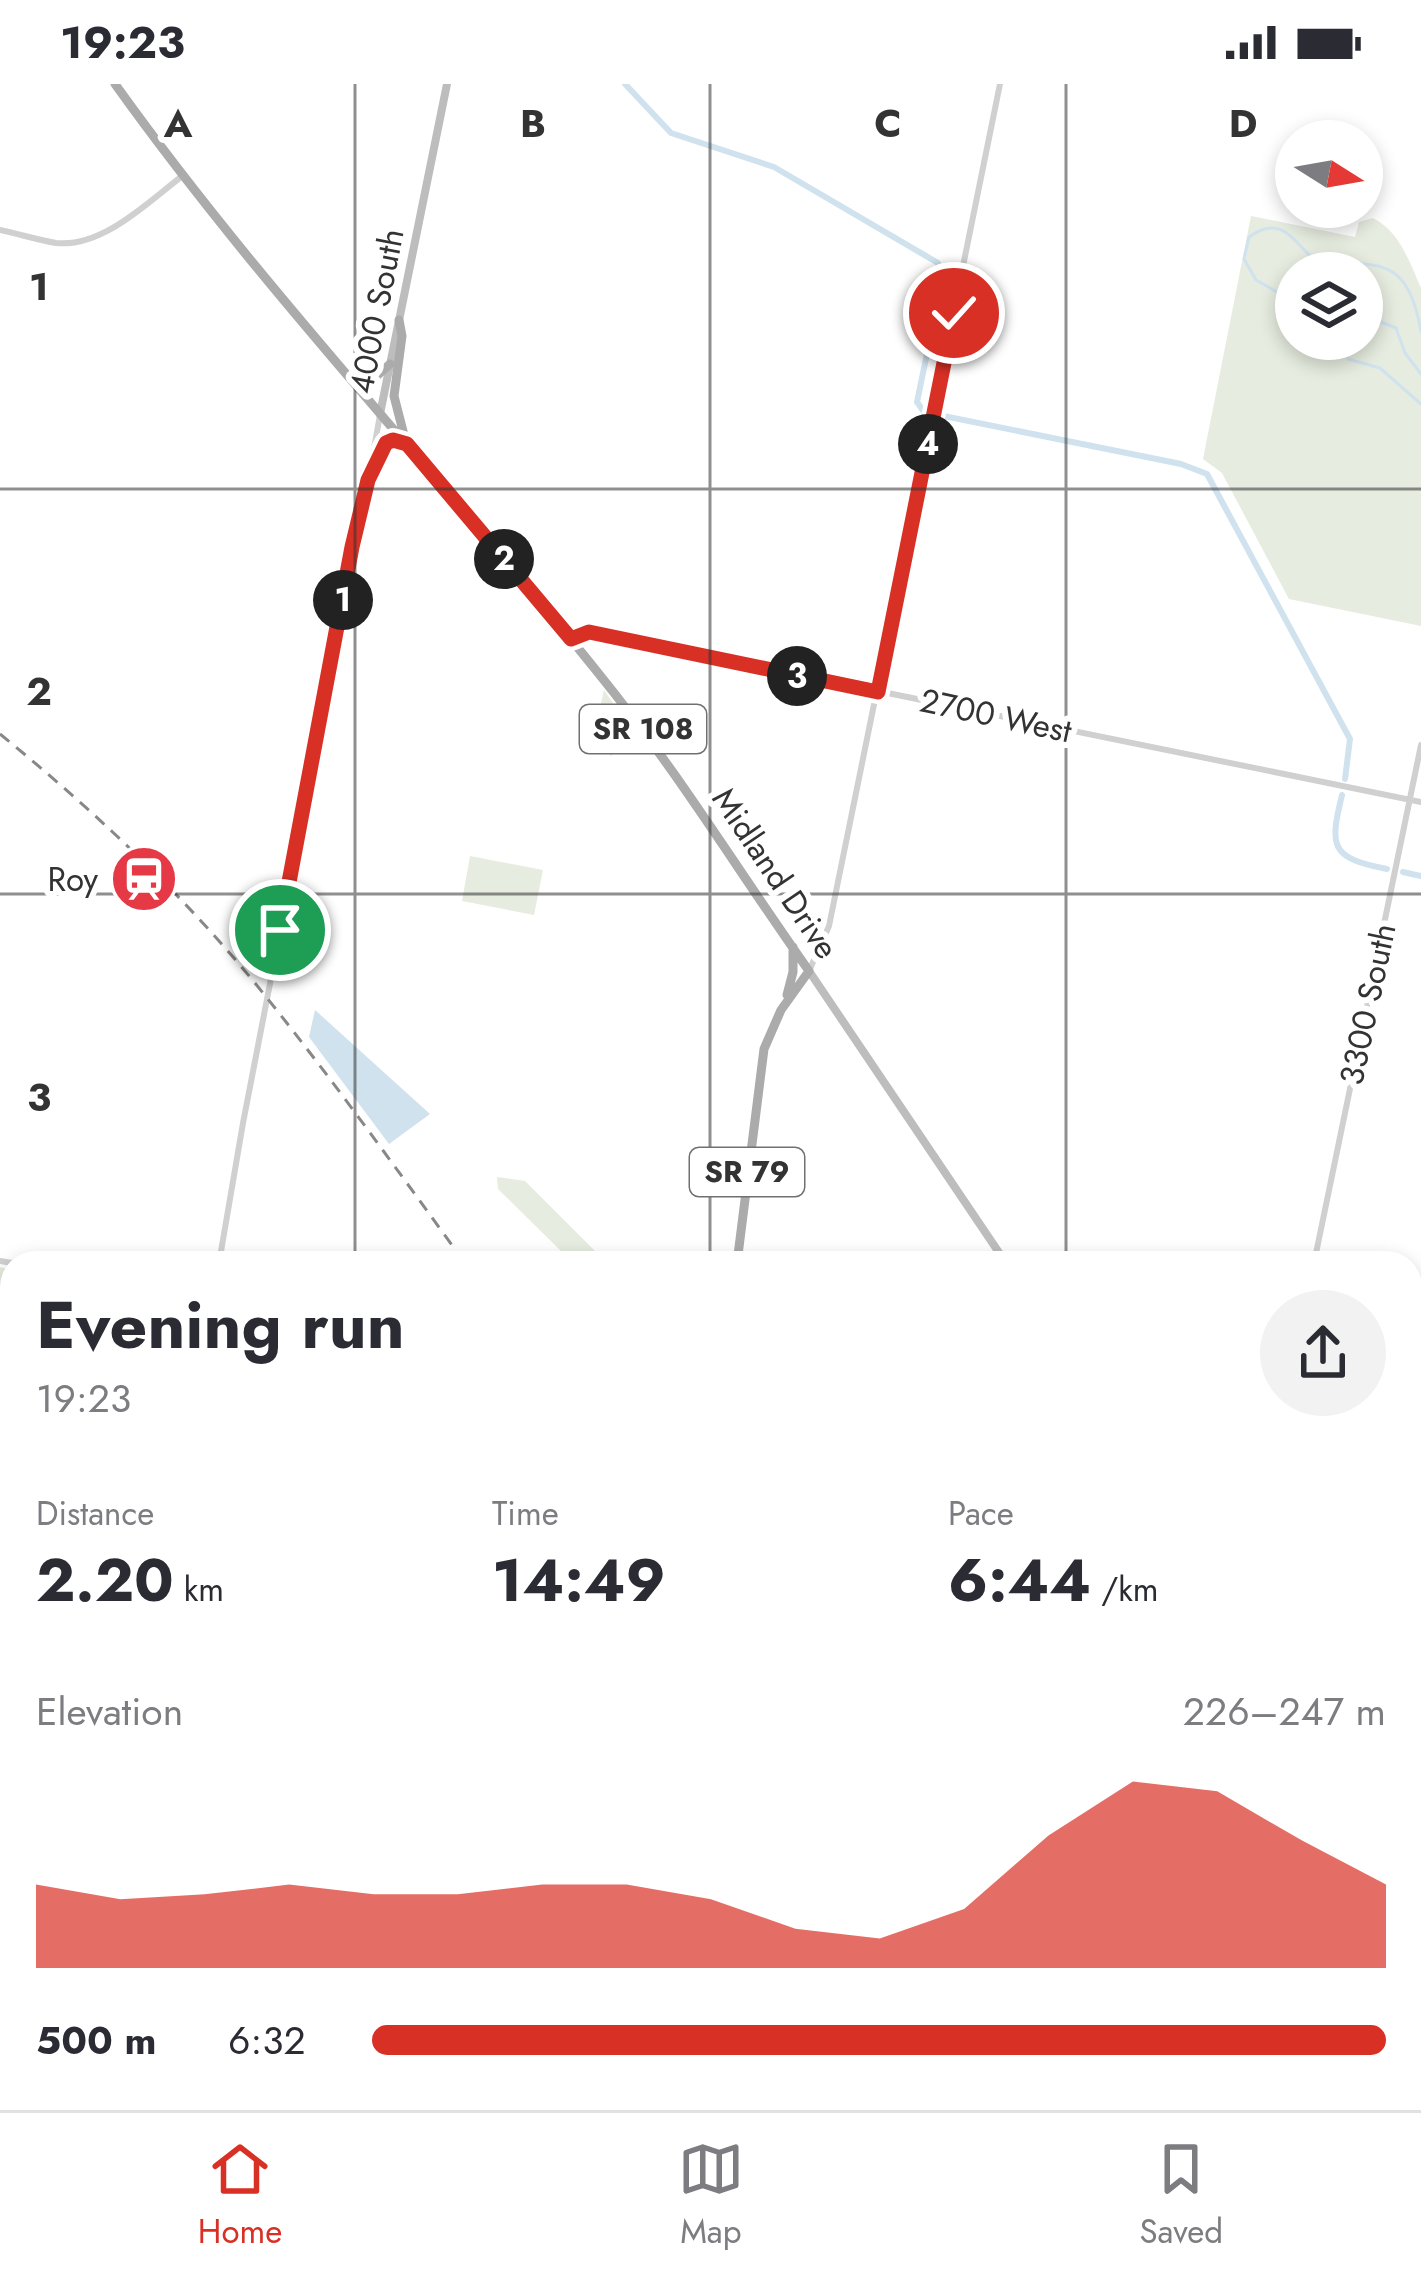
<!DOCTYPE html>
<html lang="en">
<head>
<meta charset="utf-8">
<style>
	:root { --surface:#fff; --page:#f2f2f3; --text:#2b2b33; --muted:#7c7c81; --line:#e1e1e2; --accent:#d93025 }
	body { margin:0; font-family:Jost,sans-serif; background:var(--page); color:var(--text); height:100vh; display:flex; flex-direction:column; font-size:45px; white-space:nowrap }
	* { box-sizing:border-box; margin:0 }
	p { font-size:39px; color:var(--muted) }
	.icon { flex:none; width:66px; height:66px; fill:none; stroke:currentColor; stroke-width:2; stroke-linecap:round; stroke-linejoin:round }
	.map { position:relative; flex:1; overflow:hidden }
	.panel { position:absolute; left:0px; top:1167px; width:1422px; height:861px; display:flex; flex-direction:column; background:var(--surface); border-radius:36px 36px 0 0; box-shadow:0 6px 18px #0003 }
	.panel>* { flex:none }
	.needle { width:78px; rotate:101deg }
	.buttons { position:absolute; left:1275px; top:36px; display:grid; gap:24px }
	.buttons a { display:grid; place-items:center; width:108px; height:108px; border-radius:50%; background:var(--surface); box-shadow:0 6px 18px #0003; font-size:60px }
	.pin { position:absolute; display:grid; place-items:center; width:102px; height:102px; color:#fff; margin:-51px; border:6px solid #fff; border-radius:50%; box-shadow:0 3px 12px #0007 }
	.km { position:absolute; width:60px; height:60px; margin:-30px; border-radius:50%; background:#222; color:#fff; font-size:33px; line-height:60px; text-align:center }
	.round { display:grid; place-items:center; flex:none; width:126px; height:126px; border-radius:63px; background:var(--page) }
	.headline { display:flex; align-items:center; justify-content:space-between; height:204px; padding:0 36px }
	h1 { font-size:66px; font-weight:700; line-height:90px }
	.stats { display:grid; grid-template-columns:repeat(3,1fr); gap:18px; height:204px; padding:12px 36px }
	.stats div { display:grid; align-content:center }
	.stats b { font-size:60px; font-weight:700 }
	.stats small { font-size:33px; font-weight:400 }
	.stats p { font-size:33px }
	.chart { height:336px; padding:24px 36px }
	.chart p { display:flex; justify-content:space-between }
	.chart svg { width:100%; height:216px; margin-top:12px; fill:var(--accent); opacity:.7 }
	ul { padding:0 36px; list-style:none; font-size:39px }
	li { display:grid; grid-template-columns:192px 144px 1fr; align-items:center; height:90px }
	li i { height:30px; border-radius:15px; background:var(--accent) }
	.status { display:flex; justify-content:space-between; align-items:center; height:84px; padding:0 60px; background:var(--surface); direction:ltr }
	.status svg { height:33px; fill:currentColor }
	.dock { display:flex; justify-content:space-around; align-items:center; height:168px; border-top:3px solid var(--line); background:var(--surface); font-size:33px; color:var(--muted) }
	.dock a { display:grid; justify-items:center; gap:6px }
	.dock .current { color:var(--accent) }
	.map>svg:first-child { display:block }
	.green { fill:#e6ecdf; fill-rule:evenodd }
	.water { fill:#cfe2ee }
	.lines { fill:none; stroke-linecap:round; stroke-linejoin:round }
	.stream { stroke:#cfe2ee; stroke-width:3 }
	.canal { stroke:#cfe2ee; stroke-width:6 }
	.runway { stroke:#c4c4c4; stroke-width:30 }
	.tertiary { stroke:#d0d0d0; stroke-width:6 }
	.secondary { stroke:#bdbdbd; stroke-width:8 }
	.primary { stroke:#ababab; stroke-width:9 }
	.rail { stroke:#888; stroke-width:3; stroke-dasharray:12 9; stroke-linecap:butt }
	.route-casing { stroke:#fff; stroke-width:24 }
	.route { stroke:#d93025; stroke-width:15 }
	.grid { fill:none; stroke:#333; stroke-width:3; stroke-opacity:0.55 }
	.labels { text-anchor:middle; stroke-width:12; stroke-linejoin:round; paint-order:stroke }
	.shield { fill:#fff; stroke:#707070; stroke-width:3 }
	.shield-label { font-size:30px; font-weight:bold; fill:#333 }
	.street-label { font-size:33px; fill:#333; stroke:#fff }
	.poi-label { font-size:33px; fill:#333; stroke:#fff; text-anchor:end }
	.grid-label { font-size:39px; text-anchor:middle; font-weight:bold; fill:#333; stroke:#fff; stroke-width:12; stroke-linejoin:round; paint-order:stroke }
</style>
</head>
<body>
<div class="status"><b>19:23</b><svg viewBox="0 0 49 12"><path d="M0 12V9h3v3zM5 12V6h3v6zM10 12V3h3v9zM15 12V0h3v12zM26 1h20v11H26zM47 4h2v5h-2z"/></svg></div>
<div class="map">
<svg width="1421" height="2026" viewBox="0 0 1421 2026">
	<rect width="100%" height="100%" fill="#fff"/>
	<path class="green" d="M1251,132L1355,153L1359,138L1373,134C1400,148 1409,177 1421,204V542L1289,515L1222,389L1203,375ZM1296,189H1362V255H1296Z
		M604,606L635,651L611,672L594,651Z
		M470,772L543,786L534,831L462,817Z
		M497,1093L525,1097L607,1179H575L567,1173L498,1105Z
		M0,1183L12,1186V1374L6,1408L0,1407Z"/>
	<path class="water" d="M315,926L430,1030L389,1060L309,953Z"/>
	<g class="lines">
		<path class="stream" d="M1362,245L1381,238L1396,244L1405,269L1421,290
			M1296,250L1277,208L1256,196L1244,175L1249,153C1279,131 1291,153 1312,174C1373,186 1407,164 1421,248
			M1305,255H1324
			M1348,275L1380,284L1421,320"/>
		<path class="canal" d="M625,0L671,49L774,83L938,179L942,197L917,318L924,328L1181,380L1207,390L1350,655L1345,695
			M1342,711C1329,764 1331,774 1387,785
			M1403,788L1421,792"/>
		<path class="runway" d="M0,1973L12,1990
			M29,2016L36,2026"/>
		<path class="tertiary" d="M0,146C19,150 38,156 56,159C102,164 147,119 181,93
			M371,381L380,331
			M571,555L589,548L1421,718
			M809,887L829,842L1000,0
			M0,1177L12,1179
			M219,1179L243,1039L368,394
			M1314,1179L1421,661
			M1256,2016L1261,2026
			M1150,2026L1152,2016"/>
		<path class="secondary" d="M380,330L447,0
			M809,887L1006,1179"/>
		<path class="primary" d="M115,0C263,207 440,391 599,590C676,685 739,788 809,887L781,926L764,965L737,1179
			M399,236L402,252L394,312L405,355
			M354,295L370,298L390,280
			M368,396L383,363L393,356L402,359
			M787,911L793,888V863
			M0,1545L12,1548
			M1410,1823L1421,1825
			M785,2016L788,2026
			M797,2016L800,2026"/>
		<path class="rail" d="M0,650C97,729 189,816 267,914C336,1000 400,1090 465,1179
			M1410,1978L1421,1989
			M1081,2016L1088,2026"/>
	</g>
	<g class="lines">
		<g class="route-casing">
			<path id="route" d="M280,846L352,463L368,396L386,359L393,356L407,360L571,555L589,548L878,608L954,229"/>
		</g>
		<use href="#route" class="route"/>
	</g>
	<path class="grid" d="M355,0V1179M710,0V1179M1066,0V1179M0,405H1421M0,810H1421M0,1216H12M1410,1216H1421M0,1621H12M1410,1621H1421M355,2016V2026M710,2016V2026M1066,2016V2026"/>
	<defs>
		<g id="station-disc" transform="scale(3.45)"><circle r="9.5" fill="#e63946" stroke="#fff"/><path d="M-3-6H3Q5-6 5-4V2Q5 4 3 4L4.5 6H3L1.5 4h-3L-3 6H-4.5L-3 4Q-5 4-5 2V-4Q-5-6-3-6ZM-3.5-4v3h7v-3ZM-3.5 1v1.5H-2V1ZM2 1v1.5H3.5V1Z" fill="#fff"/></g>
	</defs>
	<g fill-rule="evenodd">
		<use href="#station-disc" x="144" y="795"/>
	</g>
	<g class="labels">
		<g class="shield">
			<rect x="580" y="621" width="126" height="48" rx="9"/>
			<rect x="690" y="1064" width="114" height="48" rx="9"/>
		</g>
		<g class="shield-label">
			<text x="643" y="655">SR 108</text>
			<text x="747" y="1098">SR 79</text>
		</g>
		<g class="street-label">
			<text transform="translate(376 227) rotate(-79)" y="12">4000 South</text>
			<text transform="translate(996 631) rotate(12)" y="12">2700 West</text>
			<text transform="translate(776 789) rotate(56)" y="12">Midland Drive</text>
			<text transform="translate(1367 920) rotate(-78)" y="12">3300 South</text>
		</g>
		<g class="poi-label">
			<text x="98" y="807">Roy</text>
		</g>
	</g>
	<g class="grid-label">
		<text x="178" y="53">A</text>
		<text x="533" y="53">B</text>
		<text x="888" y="53">C</text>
		<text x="1243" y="53">D</text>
		<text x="39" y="216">1</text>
		<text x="39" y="621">2</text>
		<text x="39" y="1027">3</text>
	</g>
</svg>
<div class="buttons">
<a><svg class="needle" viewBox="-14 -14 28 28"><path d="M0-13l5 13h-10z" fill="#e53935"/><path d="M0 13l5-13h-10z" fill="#7c7c81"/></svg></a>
<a><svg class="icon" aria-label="layers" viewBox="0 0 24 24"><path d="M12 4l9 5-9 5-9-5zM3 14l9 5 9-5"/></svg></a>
</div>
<div class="pin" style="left:280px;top:846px;background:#1e9e55"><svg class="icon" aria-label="arrive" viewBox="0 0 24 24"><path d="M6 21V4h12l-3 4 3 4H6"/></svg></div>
<div class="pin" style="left:954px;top:229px;background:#d93025"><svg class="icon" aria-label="check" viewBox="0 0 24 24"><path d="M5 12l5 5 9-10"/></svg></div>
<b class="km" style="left:343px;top:516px">1</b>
<b class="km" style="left:504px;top:475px">2</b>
<b class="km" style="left:797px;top:592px">3</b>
<b class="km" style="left:928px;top:360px">4</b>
<section class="panel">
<div class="headline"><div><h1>Evening run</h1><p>19:23</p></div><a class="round"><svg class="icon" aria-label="share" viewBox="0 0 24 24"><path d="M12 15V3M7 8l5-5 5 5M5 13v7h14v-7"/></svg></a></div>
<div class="stats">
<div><p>Distance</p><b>2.20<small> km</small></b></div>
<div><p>Time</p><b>14:49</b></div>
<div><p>Pace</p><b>6:44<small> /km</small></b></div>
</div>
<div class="chart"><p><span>Elevation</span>226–247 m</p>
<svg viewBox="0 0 160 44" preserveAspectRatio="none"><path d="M0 44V27L10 30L20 29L30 27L40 29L50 29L60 27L70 27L80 30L90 36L100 38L110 32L120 17L130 6L140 8L150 18L160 27V44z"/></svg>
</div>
<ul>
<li><b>500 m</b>6:32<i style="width:100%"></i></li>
</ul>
</section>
</div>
<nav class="dock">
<a class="current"><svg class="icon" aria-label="home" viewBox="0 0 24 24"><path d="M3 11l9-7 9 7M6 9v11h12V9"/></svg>Home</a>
<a><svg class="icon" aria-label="map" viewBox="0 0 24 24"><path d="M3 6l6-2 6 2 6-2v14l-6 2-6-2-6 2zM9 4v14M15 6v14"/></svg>Map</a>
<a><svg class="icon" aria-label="saved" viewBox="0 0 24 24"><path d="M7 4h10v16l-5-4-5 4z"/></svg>Saved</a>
</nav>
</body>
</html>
